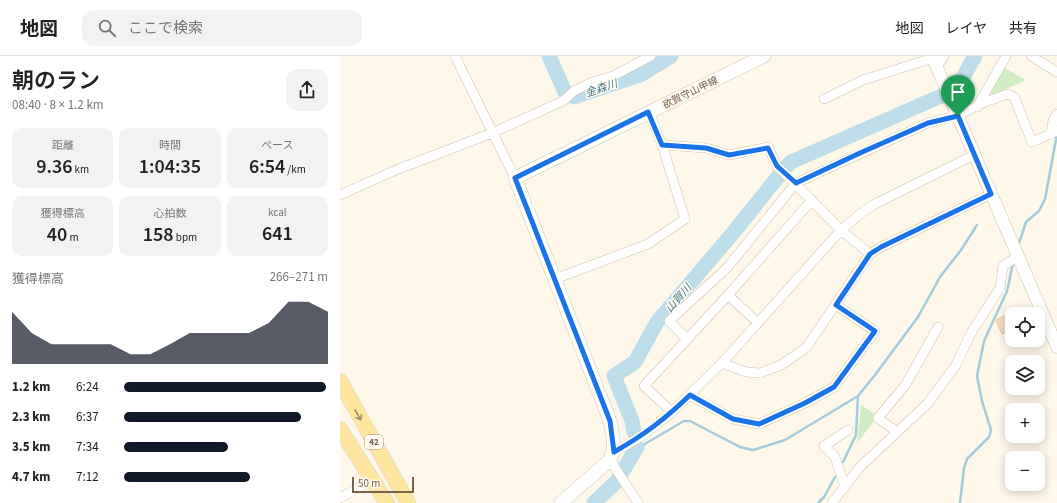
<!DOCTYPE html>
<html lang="ja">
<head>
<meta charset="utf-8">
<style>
	:root { --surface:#fff; --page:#f2f2f2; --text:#222; --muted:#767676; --line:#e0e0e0; --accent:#111827 }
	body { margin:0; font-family:"Source Sans 3","Noto Sans JP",sans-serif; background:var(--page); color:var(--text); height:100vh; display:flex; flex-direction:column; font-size:15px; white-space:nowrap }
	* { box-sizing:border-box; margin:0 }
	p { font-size:13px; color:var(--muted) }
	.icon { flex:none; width:22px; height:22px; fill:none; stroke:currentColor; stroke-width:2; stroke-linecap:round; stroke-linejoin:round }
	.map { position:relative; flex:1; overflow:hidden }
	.sheet { display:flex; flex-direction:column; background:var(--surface); width:340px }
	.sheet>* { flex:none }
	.tools { position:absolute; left:665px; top:251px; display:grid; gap:8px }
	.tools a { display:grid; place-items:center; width:40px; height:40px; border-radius:8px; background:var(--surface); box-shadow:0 2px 10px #0003; font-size:20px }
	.scale { position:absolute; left:12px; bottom:10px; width:62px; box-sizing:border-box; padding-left:4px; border:2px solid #7a614b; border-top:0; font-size:11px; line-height:14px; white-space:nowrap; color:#7a614b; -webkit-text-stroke:3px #fffbf1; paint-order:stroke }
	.pin { position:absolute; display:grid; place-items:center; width:34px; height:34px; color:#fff; margin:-41px -17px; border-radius:50% 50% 50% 0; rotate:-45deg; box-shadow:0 0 4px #0007 }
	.pin .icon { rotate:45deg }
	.round { display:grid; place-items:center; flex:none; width:42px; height:42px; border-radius:12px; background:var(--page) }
	.overview { display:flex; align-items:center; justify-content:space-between; height:68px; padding:0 12px }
	h1 { font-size:22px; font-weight:600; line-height:30px }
	.metrics { display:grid; grid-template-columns:repeat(3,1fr); gap:6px; height:68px; padding:4px 12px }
	.metrics div { display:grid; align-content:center; border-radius:10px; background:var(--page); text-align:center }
	.metrics b { font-size:20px; font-weight:600 }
	.metrics small { font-size:11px; font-weight:400 }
	.metrics p { font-size:11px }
	.chart { height:112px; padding:8px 12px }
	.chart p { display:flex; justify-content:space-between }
	.chart svg { width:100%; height:72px; margin-top:4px; fill:var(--accent); opacity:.7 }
	ul { padding:0 12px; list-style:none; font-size:13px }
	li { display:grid; grid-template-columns:64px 48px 1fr; align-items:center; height:30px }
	li i { height:10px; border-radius:5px; background:var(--accent) }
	header { display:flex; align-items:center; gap:24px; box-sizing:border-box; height:56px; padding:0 20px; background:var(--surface); border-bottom:1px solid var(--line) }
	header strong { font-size:19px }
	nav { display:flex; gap:22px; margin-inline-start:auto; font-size:14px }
	.search { width:280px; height:36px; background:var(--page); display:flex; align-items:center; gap:10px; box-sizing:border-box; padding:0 14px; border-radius:12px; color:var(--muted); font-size:15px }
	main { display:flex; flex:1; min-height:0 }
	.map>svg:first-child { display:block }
	.green { fill:#d1edc6 }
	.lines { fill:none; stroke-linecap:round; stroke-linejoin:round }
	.stream { stroke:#a2cbdb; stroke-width:2.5 }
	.river { stroke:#bcdde9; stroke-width:15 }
	.building { fill:#f4dbc0; stroke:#e8c49f }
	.minor-casing { stroke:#d1c1ae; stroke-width:10 }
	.tertiary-casing { stroke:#d1c1ae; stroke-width:13 }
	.secondary-casing { stroke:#d4c3ab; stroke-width:14 }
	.primary-casing { stroke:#dcd6d0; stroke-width:16 }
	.minor { stroke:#fff; stroke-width:9 }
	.tertiary { stroke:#fff; stroke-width:12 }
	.secondary { stroke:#fff; stroke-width:13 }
	.primary { stroke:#fee6a0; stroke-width:15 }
	.oneway { stroke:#a28964 }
	.route-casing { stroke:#fff; stroke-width:8 }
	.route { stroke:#1a73e8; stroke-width:5 }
	.labels { text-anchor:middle; stroke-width:3; stroke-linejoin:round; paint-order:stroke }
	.shield { fill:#fffbf1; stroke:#a28f7d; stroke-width:1 }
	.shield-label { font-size:9px; font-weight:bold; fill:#7a614b }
	.street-label { font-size:10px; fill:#7a614b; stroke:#fffbf1 }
	.water-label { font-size:11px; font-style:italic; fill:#42798f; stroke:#fffbf1 }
</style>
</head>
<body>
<header>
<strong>地図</strong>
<div class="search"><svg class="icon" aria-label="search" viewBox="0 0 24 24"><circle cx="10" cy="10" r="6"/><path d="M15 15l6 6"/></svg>ここで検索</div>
<nav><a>地図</a><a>レイヤ</a><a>共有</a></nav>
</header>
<main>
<section class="sheet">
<div class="overview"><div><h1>朝のラン</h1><p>08:40 · 8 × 1.2 km</p></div><a class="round"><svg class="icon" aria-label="share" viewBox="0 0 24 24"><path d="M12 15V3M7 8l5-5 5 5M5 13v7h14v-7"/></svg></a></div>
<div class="metrics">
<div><p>距離</p><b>9.36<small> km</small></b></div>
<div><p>時間</p><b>1:04:35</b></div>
<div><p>ペース</p><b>6:54<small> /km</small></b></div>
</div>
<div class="metrics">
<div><p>獲得標高</p><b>40<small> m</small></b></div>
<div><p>心拍数</p><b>158<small> bpm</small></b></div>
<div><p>kcal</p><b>641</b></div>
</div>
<div class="chart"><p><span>獲得標高</span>266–271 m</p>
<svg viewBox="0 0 160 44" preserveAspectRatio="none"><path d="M0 44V12L10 25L20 32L30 32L40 32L50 32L60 38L70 38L80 32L90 25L100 25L110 25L120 25L130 19L140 6L150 6L160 12V44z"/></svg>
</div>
<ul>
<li><b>1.2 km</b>6:24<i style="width:99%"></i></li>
<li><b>2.3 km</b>6:37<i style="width:87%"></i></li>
<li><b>3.5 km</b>7:34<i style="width:51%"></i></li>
<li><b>4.7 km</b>7:12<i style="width:62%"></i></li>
</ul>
</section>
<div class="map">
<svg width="717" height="447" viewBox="0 0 717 447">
	<rect width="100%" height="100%" fill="#fdf8ea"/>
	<path class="green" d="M663,11L686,24L646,42Z
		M521,349L538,360L517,387Z"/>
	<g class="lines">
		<path class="stream" d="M679,187L686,166L699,155L705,143L717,78
			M298,392L344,365H350L400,391L413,394L445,384L518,340L535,319L578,261L600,221L621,194L637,169
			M503,406L516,379L518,340
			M478,447L484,441L495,421
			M620,447L624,412L627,403L649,381L651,374L642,345L637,320L644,285L667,235L673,207"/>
		<path class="river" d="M209,0L225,36L234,41L300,19L331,0
			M613,30L621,25L635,0
			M447,110L451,106L601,40
			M294,376L292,365L274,320L295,306L317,266L393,177L441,117
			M254,447L277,425L297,391"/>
	</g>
	<path class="building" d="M670,257L672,260V273L662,278L656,264Z"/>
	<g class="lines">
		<g class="minor-casing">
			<path id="minor" d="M115,0L175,122
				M691,0L717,16
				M597,11L604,0
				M484,43L523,24L593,2
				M637,51L666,0
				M711,77L713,65L717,58
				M322,89L366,92L389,99L428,91L437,110L501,174L530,198
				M0,139L56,114L152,77L223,45L234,35L250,27L273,20L311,0
				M215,223L308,188L345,163L322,89L309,56
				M388,239L418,267
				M347,283L329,265L387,212L456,127L588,67L618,59L645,46L668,38L674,41L692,86L717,75
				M382,307L406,316L420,317L441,309L466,292L530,198L541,191L651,138
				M350,339L393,363L419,368L465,347L494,331L535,275L496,249
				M332,356L304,330L388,239L472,144
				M557,376L538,362L566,328L598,271
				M274,396L304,379L332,356L382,307L501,174L525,154L537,147L634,99
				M270,404L298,447
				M505,431L495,401L484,390L508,374
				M0,442L32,424
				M492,447L519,412L588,347L616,309L631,277L660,232L663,210L678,200"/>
		</g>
		<g class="tertiary-casing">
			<path id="tertiary" d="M592,0L717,291"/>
		</g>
		<g class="secondary-casing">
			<path id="secondary" d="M221,447L270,404C276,391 273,379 270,365L175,122L424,0"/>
		</g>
		<g class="primary-casing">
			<path id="primary" d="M0,325L68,447
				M0,373L47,447"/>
		</g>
		<use href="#minor" class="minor"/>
		<use href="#tertiary" class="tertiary"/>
		<use href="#secondary" class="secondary"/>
		<use href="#primary" class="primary"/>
	</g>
	<defs><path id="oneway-shaft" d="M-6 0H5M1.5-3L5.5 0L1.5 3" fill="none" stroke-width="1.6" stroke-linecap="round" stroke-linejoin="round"/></defs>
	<use class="oneway" href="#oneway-shaft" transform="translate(18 359) rotate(60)"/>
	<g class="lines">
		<g class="route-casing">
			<path id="route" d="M308,56L322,89L366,92L389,99L428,92L437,110L456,127L520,97L588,67L618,60L651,138L541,191L530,198L496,249L535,275L494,331L465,347L419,368L393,363L350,339C325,363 304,379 274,396L270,365L175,122Z"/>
		</g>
		<use href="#route" class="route"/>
	</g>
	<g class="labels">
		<rect class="shield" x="25" y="379" width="18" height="14" rx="3"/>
		<g class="shield-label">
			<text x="34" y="389">42</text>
		</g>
		<g class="street-label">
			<text transform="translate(350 36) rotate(-26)" y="4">欲賀守山甲線</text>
		</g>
		<g class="water-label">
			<text transform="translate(261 32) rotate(-18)" y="4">金森川</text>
			<text transform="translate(338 242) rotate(-49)" y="4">山賀川</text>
		</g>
	</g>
</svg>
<div class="tools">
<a><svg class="icon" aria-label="locate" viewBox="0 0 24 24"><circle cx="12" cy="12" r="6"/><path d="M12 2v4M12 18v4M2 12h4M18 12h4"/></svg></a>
<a><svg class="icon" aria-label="layers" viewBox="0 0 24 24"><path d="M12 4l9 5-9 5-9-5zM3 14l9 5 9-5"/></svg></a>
<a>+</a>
<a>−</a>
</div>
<div class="scale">50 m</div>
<div class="pin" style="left:618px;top:60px;background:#1e9e55"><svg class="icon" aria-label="arrive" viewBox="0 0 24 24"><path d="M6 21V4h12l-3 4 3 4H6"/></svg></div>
</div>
</main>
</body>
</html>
